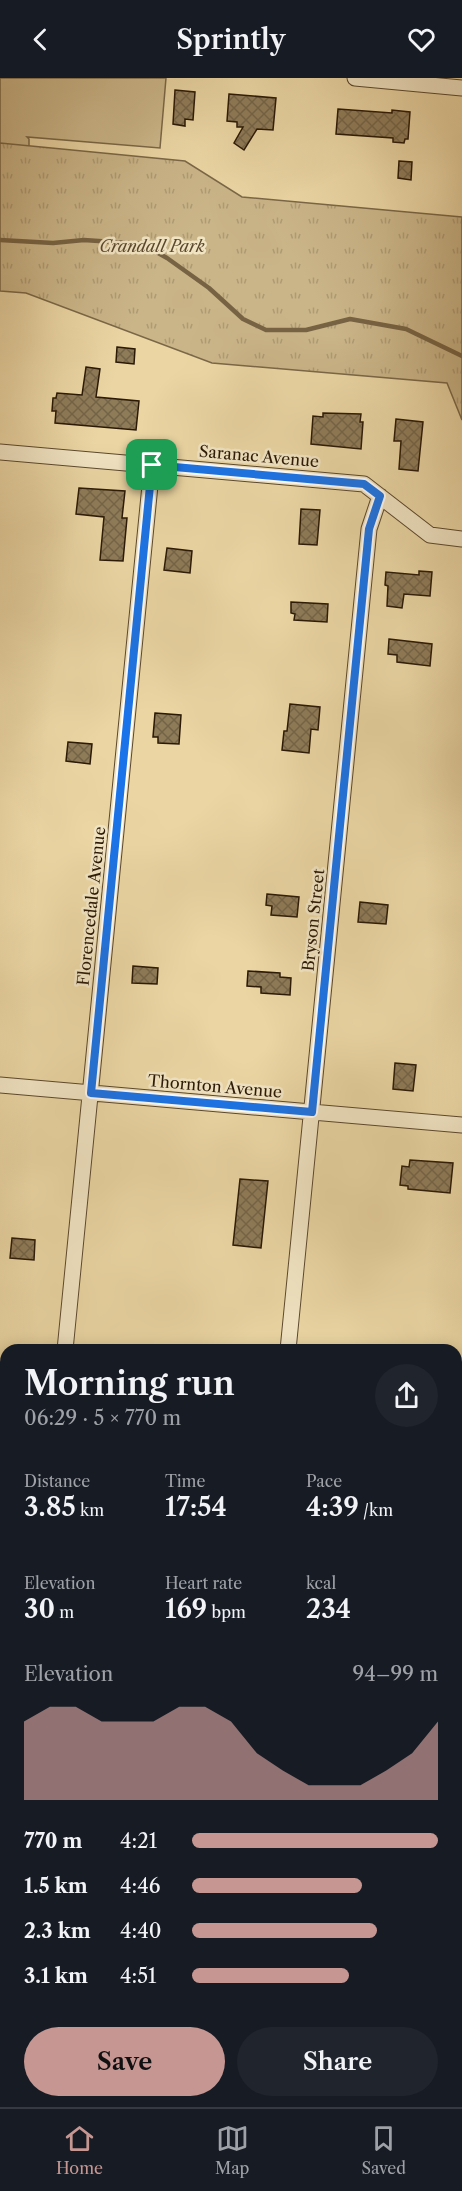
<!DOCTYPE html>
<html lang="en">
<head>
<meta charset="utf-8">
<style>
	:root { --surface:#171b24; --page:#20242c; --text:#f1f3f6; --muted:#9ea1a6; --line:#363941; --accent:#c59692 }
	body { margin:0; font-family:"Libre Caslon Text",serif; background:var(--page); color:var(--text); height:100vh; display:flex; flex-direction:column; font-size:22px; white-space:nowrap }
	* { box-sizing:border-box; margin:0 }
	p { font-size:20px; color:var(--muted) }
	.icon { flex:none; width:33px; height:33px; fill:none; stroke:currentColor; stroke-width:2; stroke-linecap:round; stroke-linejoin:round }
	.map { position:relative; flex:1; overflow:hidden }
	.side { position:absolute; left:0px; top:1266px; width:462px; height:764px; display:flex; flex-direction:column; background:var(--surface); border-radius:18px 18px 0 0; box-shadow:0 3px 15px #0003 }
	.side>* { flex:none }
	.pin { position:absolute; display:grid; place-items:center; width:51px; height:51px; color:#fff; margin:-26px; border-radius:12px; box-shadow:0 3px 9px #0006 }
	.round { display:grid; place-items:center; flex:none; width:63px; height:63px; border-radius:32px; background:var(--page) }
	.overview { display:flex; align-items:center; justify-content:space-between; height:102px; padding:0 24px }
	h1 { font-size:33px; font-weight:600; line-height:45px }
	.figures { display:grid; grid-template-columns:repeat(3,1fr); gap:9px; height:102px; padding:6px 24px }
	.figures div { display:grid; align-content:center }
	.figures b { font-size:26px; font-weight:600 }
	.figures small { font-size:16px; font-weight:400 }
	.figures p { font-size:16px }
	.chart { height:168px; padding:12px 24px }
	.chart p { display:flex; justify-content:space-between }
	.chart svg { width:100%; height:108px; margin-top:6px; fill:var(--accent); opacity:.7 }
	.button { display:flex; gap:12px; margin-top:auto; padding:12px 24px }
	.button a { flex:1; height:69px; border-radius:36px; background:var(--accent); color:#111; font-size:24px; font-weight:600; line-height:69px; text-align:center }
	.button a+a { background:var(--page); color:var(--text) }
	ul { padding:0 24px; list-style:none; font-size:20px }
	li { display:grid; grid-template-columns:96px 72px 1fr; align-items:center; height:45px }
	li i { height:15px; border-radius:8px; background:var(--accent) }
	header { display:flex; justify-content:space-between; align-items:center; height:78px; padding:0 24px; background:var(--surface); font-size:27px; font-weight:600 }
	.tabs { display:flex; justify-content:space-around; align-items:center; height:84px; border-top:2px solid var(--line); background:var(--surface); font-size:16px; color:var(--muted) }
	.tabs a { display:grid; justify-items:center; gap:3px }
	.tabs .active { color:var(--accent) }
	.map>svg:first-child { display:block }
	.grass { fill:#cab588; stroke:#7a6747; stroke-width:1.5 }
	.park { fill:url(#park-tufts); stroke:#7a6747; stroke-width:1.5 }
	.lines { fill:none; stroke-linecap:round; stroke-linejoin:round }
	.stream { stroke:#776344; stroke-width:4.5 }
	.building { fill:url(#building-cross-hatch); stroke:#2b1906; stroke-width:1.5 }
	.minor-casing { stroke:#5b482d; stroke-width:17 }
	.tertiary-casing { stroke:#5b482d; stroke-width:22 }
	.minor { stroke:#f1e4c3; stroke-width:15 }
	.tertiary { stroke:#f1e4c3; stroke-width:20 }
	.route-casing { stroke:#fff; stroke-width:12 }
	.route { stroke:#1a73e8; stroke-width:8 }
	.labels { text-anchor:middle; stroke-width:5; stroke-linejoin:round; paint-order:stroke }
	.park-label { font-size:16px; font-style:italic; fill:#5b482d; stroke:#f1e4c3 }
	.street-label { font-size:16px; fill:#2b1906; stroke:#f1e4c3 }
</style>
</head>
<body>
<header><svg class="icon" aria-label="back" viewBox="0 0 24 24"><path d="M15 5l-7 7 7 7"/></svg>Sprintly<svg class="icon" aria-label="heart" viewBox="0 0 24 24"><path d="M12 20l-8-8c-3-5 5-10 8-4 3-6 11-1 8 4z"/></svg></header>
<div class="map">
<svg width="462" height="2029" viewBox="0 0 462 2029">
	<defs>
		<pattern id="park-tufts" width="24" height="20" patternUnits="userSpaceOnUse" patternTransform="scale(1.5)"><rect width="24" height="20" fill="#cab588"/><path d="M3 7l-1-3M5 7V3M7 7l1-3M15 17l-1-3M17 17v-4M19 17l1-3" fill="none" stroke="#ae9b74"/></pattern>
		<pattern id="building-cross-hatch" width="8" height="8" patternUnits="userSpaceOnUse" patternTransform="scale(1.5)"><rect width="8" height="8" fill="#8e7b58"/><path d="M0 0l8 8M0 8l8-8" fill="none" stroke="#746447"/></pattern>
	</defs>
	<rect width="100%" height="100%" fill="#ead5a3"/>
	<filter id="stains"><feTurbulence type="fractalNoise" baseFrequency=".00333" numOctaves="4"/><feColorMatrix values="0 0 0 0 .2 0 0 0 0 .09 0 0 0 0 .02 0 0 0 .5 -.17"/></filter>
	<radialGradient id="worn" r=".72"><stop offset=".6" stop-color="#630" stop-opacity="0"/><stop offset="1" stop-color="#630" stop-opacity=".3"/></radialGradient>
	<path class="grass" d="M0,0H166L160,70L27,59L29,61V68L11,137L0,153Z"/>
	<path class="park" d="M0,65L185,83L242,119L462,139V342L447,305L212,285L26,215L0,213Z"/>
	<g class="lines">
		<path class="stream" d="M0,162L53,165L84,162L142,166L167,180L209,210L243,241L266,252H306L350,241L406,251L462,278"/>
	</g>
	<path class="building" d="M175,12L195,14L193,42L185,41V48L173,46Z
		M229,16L276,20L273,52L257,51L244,72L234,65L243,49H237V44L227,43Z
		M338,31L392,35V32L410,34L408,61H405L404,65L393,64V60L336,56Z
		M399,83L412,84L411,102L398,100Z
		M117,269L135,271L134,286L116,284Z
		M86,289L100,291L96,319L139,323L136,352L55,345L56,333H52L53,320H56L57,315L82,317Z
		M323,335L361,336L360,344H363L361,371L311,366L313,338L323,339Z
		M396,341L423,344L418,393L399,391L401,363H394Z
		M79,410L125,413L122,440H127L123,483L100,482L104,439L76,436Z
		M301,431L320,432L317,467L299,466Z
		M167,470L192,473L190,495L164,492Z
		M419,493L432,494L430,518L404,516L402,530L387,528L388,508L385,507L386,494L419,497Z
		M291,524L328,526L327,544L294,542L295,536L291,535Z
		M389,561L432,566L430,588L397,584V577L388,576Z
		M290,626L320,629L318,652L311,651L309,675L282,672L284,653H287Z
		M155,635L181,637L179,666L158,665V659H153Z
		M68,664L92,666L90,686L66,683Z
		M267,816L299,819L297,839L271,837L272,828L266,827Z
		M360,824L388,827L386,846L358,844Z
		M133,888L158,890L157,906L132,905Z
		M248,893L280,895V899L291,900L290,917L261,915V909L247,908Z
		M395,985L416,987L413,1013L393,1011Z
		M410,1082L453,1085L450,1115L408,1111V1108L400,1107L402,1088L409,1089Z
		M240,1101L268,1103L261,1170L233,1167Z
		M12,1160L35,1162L34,1182L10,1180Z"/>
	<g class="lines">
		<g class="minor-casing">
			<path id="minor" d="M355,0L462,10
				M0,374L364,406L430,457L462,461
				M0,1007L462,1047
				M65,1272L152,387
				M288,1272L369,451L380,418
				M0,1422H6
				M456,1462L462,1463
				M456,1833L462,1773
				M0,1925L6,1864
				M213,2029L214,2024
				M436,2029L437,2024"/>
		</g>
		<g class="tertiary-casing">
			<path id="tertiary" d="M0,1884L6,1885
				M456,1924L462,1925"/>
		</g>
		<use href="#minor" class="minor"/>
		<use href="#tertiary" class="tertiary"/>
	</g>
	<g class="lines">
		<g class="route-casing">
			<path id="route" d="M152,387L364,406L380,418L369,451L312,1034L91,1015Z"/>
		</g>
		<use href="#route" class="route"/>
	</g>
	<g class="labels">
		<g class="park-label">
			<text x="152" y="174">Crandall Park</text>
		</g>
		<g class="street-label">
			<text transform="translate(259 378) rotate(5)" y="6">Saranac Avenue</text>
			<text transform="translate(91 828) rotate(-84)" y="6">Florencedale Avenue</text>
			<text transform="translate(313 842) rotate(-84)" y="6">Bryson Street</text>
			<text transform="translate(215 1008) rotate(5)" y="6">Thornton Avenue</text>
		</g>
	</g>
	<rect width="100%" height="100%" filter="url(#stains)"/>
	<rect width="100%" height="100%" fill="url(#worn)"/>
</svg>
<div class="pin" style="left:152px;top:387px;background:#1e9e55"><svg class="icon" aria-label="arrive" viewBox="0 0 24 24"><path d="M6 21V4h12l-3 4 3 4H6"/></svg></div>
<section class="side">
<div class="overview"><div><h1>Morning run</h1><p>06:29 · 5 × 770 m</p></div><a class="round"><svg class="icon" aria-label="share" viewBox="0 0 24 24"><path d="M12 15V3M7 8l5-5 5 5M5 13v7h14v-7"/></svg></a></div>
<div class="figures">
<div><p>Distance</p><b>3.85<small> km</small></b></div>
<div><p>Time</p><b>17:54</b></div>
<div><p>Pace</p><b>4:39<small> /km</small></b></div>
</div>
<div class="figures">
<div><p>Elevation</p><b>30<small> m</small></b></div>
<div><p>Heart rate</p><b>169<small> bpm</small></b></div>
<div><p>kcal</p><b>234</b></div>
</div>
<div class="chart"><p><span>Elevation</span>94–99 m</p>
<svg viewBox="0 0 160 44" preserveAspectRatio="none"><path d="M0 44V12L10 6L20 6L30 12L40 12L50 12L60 6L70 6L80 12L90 25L100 32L110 38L120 38L130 38L140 32L150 25L160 12V44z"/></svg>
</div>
<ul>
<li><b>770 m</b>4:21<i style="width:100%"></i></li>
<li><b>1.5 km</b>4:46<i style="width:69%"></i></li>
<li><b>2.3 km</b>4:40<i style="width:75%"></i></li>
<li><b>3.1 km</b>4:51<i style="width:64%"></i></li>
</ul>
<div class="button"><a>Save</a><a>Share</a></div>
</section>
</div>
<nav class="tabs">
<a class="active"><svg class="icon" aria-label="home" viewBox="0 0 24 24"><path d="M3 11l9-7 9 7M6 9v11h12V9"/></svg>Home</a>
<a><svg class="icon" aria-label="map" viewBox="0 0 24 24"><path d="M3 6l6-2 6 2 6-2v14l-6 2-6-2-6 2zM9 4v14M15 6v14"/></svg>Map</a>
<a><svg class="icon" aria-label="saved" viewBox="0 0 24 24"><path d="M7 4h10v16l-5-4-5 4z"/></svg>Saved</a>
</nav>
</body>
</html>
